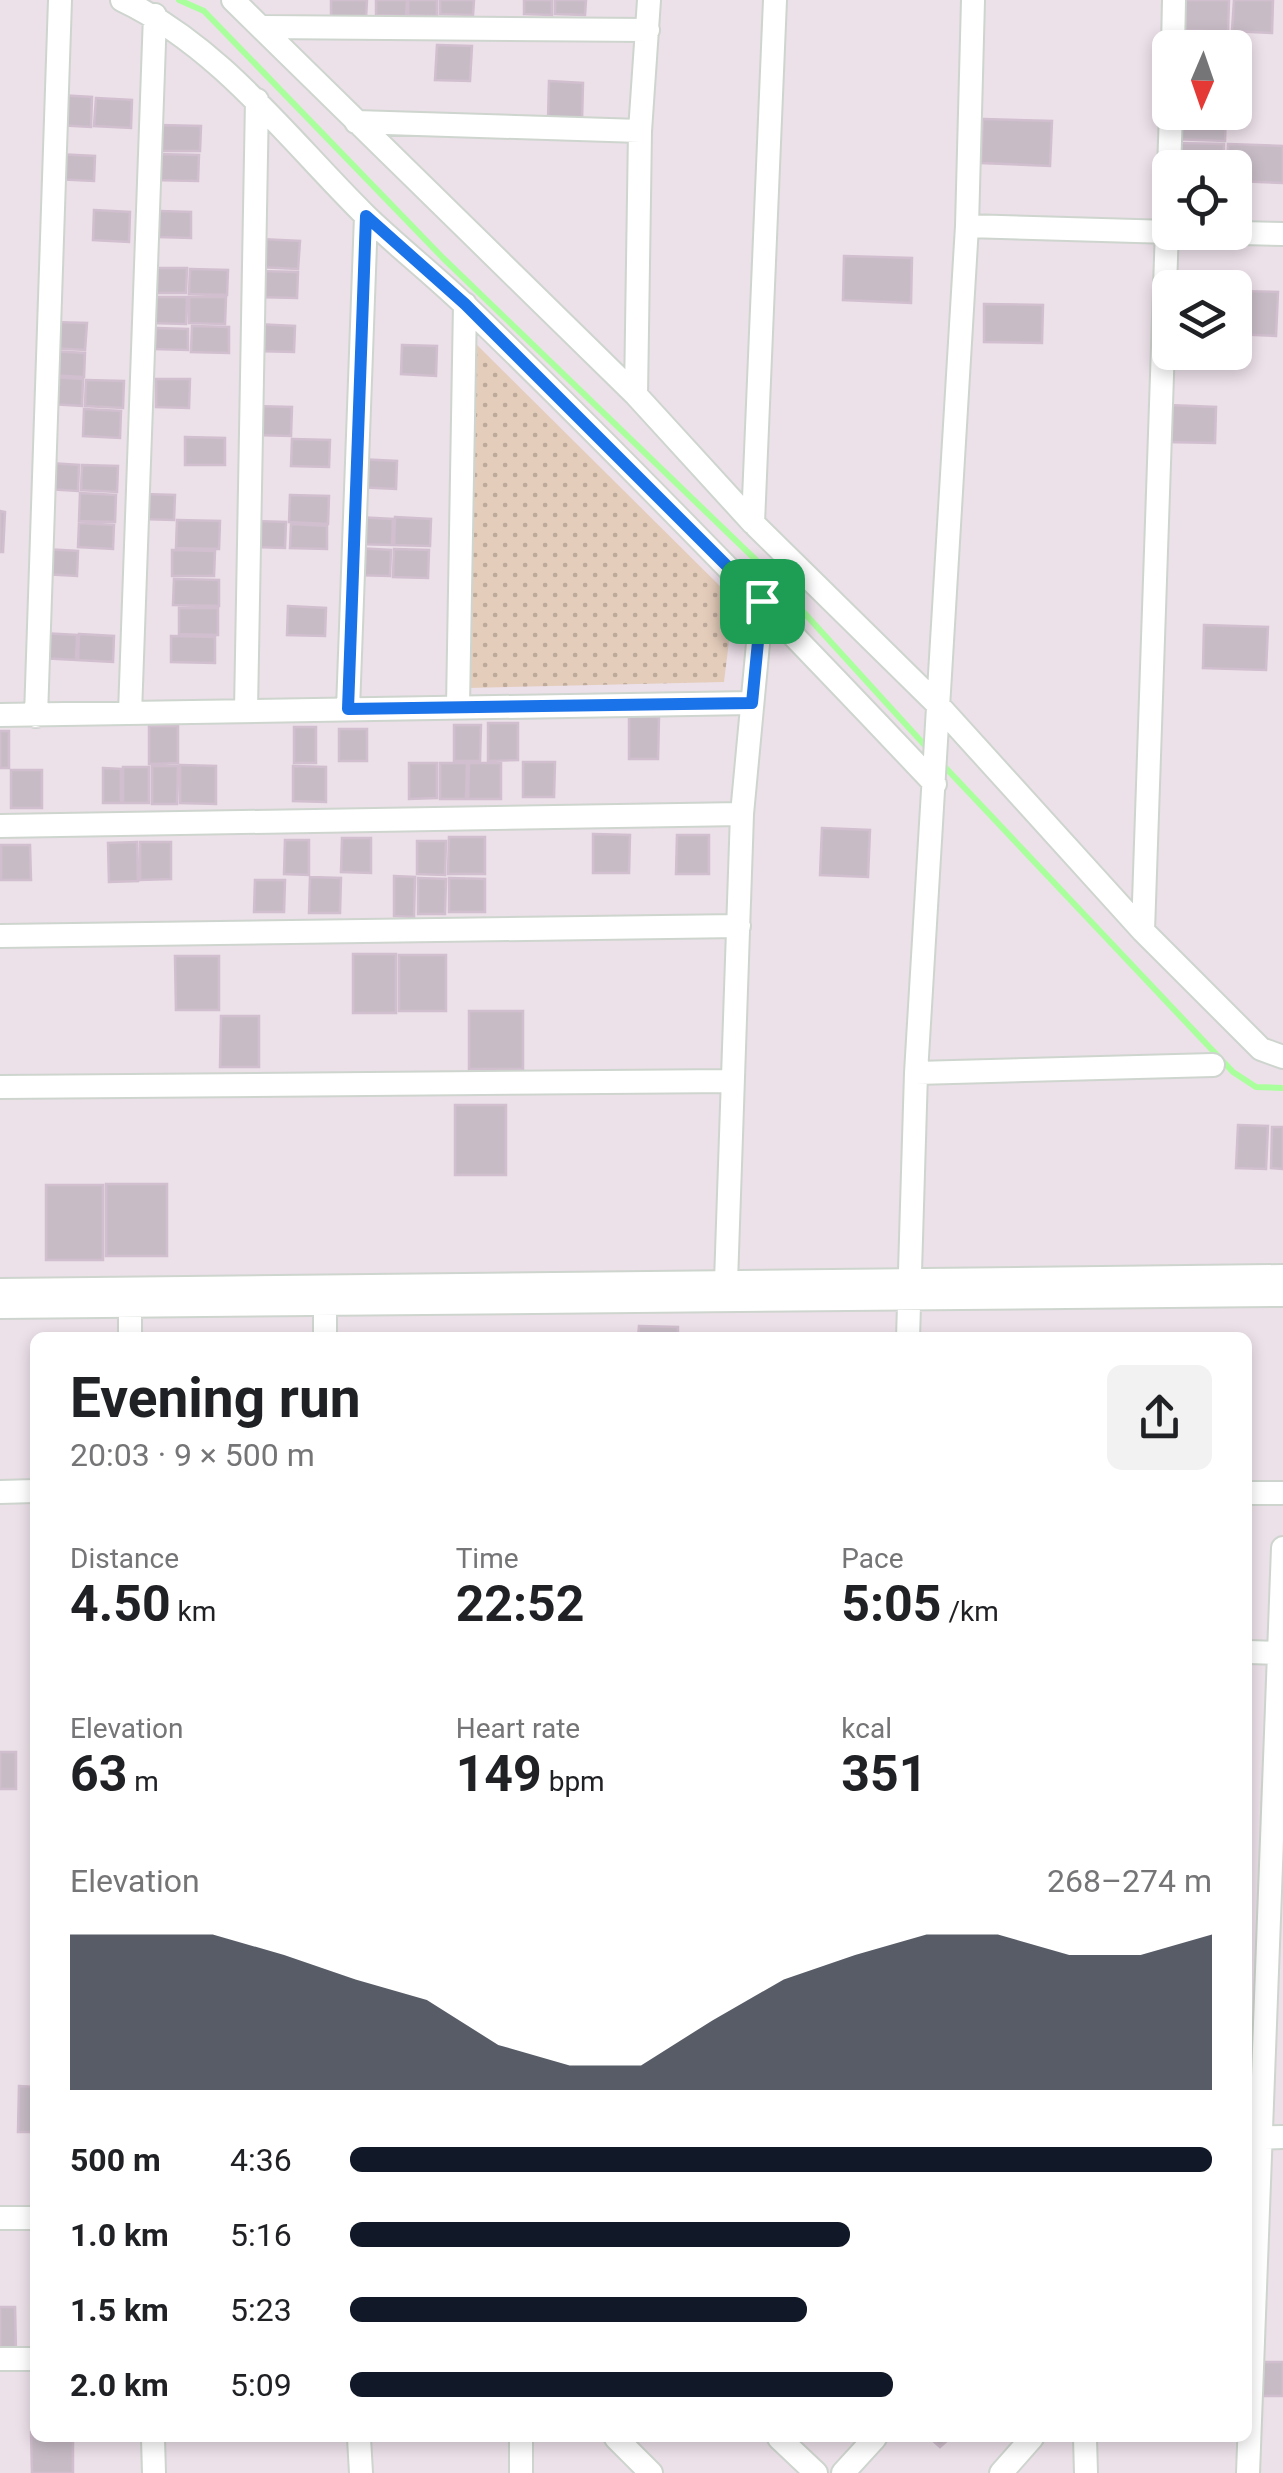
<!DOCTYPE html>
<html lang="en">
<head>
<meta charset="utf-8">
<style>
	:root { --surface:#fff; --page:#f2f2f2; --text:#202124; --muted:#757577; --accent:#111827 }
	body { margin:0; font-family:Roboto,sans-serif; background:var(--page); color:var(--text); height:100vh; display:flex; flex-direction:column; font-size:38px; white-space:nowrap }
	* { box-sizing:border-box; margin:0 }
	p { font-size:32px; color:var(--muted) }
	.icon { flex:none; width:55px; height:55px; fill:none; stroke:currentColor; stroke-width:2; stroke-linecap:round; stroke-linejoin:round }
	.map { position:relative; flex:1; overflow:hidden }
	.drawer { position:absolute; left:30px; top:1332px; width:1222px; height:1110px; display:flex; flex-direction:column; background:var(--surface); border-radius:15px; box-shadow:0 5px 15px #0003 }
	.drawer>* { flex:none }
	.needle { width:65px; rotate:182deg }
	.tools { position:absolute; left:1152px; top:30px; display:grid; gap:20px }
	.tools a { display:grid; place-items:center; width:100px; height:100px; border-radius:15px; background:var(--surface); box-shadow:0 5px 15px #0003; font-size:50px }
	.pin { position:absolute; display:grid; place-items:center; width:85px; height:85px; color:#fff; margin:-42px; border-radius:20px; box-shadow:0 5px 15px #0006 }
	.round { display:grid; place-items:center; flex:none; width:105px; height:105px; border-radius:15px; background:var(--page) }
	.summary { display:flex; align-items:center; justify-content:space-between; height:170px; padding:0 40px }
	h1 { font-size:55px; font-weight:700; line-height:75px }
	.stats { display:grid; grid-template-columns:repeat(3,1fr); gap:15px; height:170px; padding:10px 40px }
	.stats div { display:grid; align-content:center }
	.stats b { font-size:50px; font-weight:700 }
	.stats small { font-size:28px; font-weight:400 }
	.stats p { font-size:28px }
	.chart { height:280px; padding:20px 40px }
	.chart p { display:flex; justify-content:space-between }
	.chart svg { width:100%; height:180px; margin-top:10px; fill:var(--accent); opacity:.7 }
	ul { padding:0 40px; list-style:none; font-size:32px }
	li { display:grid; grid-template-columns:160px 120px 1fr; align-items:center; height:75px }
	li i { height:25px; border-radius:12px; background:var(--accent) }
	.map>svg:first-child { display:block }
	.grass { fill:url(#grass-dots) }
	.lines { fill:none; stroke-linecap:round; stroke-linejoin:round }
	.stream { stroke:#aaff9d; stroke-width:6 }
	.building { fill:#c7bcc6; stroke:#d1bece; stroke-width:2.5 }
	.minor-casing { stroke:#ced5ce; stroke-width:26 }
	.minor { stroke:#fff; stroke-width:22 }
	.route-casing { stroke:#fff; stroke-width:20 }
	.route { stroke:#1a73e8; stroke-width:12 }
</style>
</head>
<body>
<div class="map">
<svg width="1283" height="2473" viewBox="0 0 1283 2473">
	<defs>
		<pattern id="grass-dots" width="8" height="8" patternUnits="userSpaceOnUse" patternTransform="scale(2.5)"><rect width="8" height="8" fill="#e5cdbb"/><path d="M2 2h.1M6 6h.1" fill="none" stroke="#bdaa9b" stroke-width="1.8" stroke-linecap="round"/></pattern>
	</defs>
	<rect width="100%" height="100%" fill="#ece0e9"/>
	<path class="grass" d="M470,338L734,600L724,682L467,688Z"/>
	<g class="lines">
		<path class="stream" d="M179,0L204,11L443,258L757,561L930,751
			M942,764L1233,1072L1256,1087L1283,1088"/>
	</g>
	<path class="building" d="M331,0H367L366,18L331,16Z
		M376,0H407L406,16L376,15Z
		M408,0H437V16L408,15Z
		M440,0H474L473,15L440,14Z
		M524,0H552V15L524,14Z
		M555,0H586L585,15L555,14Z
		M1178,0H1229L1228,32L1177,30Z
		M1234,0H1273L1272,33L1232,31Z
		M437,45L472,46L470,81L435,80Z
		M549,81L583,83L582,121L548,120Z
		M58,95L92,97L91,127L57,125Z
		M96,98L132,100L131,128L94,126Z
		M1174,112H1226L1225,141L1173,139Z
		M983,119L1052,121L1050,166L981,163Z
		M159,125L201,126L200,151H158Z
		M1174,143L1224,144V168H1173Z
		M1228,144L1283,146V183L1235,181V168H1227Z
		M56,154L95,156L94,181L55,179Z
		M154,154L199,155L198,181L153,180Z
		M94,210L130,212L129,242L93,240Z
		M159,211L191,212V238L159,237Z
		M260,239L300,241L298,269L259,267Z
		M844,256L912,258L911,303L843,300Z
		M151,268H187L186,293H151Z
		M190,269L228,270L227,295L189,294Z
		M256,271L298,272L297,298L255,297Z
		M1235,291L1278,292L1276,336L1235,334Z
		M152,297H187L186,324L151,323Z
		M189,297H226L225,324L189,323Z
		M984,304L1043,305L1042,343L984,342Z
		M51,322L87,323L85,350L49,348Z
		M255,324L295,326L294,352L254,351Z
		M192,326L229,327V353L191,352Z
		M156,328L188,329V350L155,349Z
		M402,345L437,346L436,376L401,374Z
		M50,351L85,353L84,377L49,375Z
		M52,377L83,379L82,406L51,404Z
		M156,379H190L189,408L156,407Z
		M86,380L124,381L123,408L85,406Z
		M1168,405L1216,407L1215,443L1167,442Z
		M253,406L292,407L291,436L252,435Z
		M84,409L121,411L120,438L83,436Z
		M185,437L225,438V465H185Z
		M292,439L330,440L329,467L291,466Z
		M358,459L397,461L396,489L357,487Z
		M49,463L79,465L78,491L47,489Z
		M82,465L118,466L117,492L81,490Z
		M80,493L116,495L115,522L79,521Z
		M143,494L175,495L174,520L142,519Z
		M290,495L329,496L328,524L289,522Z
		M0,511L5,512L3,552H0Z
		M357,517L393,519L392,545L356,544Z
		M395,517L431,519L430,546L394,545Z
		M177,520L220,521L219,549L176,548Z
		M252,521L286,522L285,548L251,547Z
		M79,523L114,525L113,549L78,547Z
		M291,524L327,526V549L290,548Z
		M356,548L391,550L390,576L355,575Z
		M44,549L78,551L77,576L43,574Z
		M394,549L429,550L428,578L393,577Z
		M172,550L215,551L214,576H172Z
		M174,579L219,580V606L173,605Z
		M288,606L326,608L325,636L287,635Z
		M179,608H218V635L179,634Z
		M1204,625L1268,627L1266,670L1203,668Z
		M41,633L77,635L76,660L40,658Z
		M79,634L114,636L113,662L78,660Z
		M171,636L215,637V663L171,662Z
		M629,716L659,717L658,759H629Z
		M488,723H518V760L488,761Z
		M454,725H481L480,761H454Z
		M149,726H178V763L149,764Z
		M294,727H316V763H294Z
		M339,729H367V761H339Z
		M0,731H9V768H0Z
		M523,762H555L554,797H523Z
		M409,763H437V798L409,799Z
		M440,763H467L466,799H440Z
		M469,763H501V799H468Z
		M180,765L216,766V804L180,803Z
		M152,766H178L177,804H152Z
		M293,766L326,767V802L293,801Z
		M123,767H149V803H123Z
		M103,768L121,769V803H103Z
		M11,770H42V808H11Z
		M822,828L870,830L868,877L820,875Z
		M593,834L630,835L629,873H593Z
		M677,835H709V874H676Z
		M449,837H485V874H448Z
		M342,838H371V873L341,872Z
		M285,840H309V875L284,874Z
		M417,841H446L445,875L417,874Z
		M137,842L138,881L109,882L108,843Z
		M140,842H171V879L140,880Z
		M1,845H30L31,880H1Z
		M394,876L415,877L414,917L394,916Z
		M310,877L341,878L340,913H309Z
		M418,878L446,879L445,914H418Z
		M449,878L485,879V912H449Z
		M255,880H285L284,912H254Z
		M353,954H396V1013H353Z
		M399,955H446V1011H399Z
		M175,956H219V1010H176Z
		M469,1011H523V1069H469Z
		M221,1016H259V1067H220Z
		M455,1105H506V1175H455Z
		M1238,1125L1268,1126L1266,1169L1236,1168Z
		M1272,1127H1283V1169L1271,1168Z
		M106,1184H167V1256H106Z
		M46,1185H103V1260H46Z
		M639,1326L678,1327V1338H638Z
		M0,1752H16V1789H0Z
		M19,2086L35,2087V2132H18Z
		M0,2307H15L16,2352H0Z
		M1258,2362H1283V2396H1259Z
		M31,2431L35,2438H73V2473H32Z
		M930,2438H950L940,2447Z"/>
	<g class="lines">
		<g class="minor-casing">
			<path id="minor" d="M122,0C221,47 289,140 365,215C398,247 434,275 467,307C627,462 782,622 935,784
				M233,0L636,395L753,523L939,706L1143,931L1261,1049L1283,1057
				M265,27L648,30
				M1173,48L1174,0
				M356,122L640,131
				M967,226L1170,232
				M1198,232L1283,234
				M636,395L640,131L649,0
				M753,523L775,0
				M458,706L465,304
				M348,709L366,216
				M246,710L257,100
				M130,713L155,15
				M0,715L752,703
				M36,716L60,0
				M0,826L742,814
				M1143,931L1171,112
				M0,936L739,926
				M916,1073L1213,1065
				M0,1087L732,1081
				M726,1282L742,814L762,601
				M0,1290L1283,1276
				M130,1306V1338
				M0,1307L1283,1295
				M325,1338V1304
				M908,1338L916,1073L967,226L973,0
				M0,1492L35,1491
				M1248,1493H1283
				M1248,1652L1277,1653
				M1248,2138L1283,2137
				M0,2218H35
				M0,2359H35
				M153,2438L154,2473
				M359,2438L361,2473
				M521,2438V2473
				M616,2438L651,2473
				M779,2438L816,2473
				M1085,2438L1086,2473
				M843,2473L875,2438
				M1001,2473L1032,2438
				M1248,2473L1283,1548"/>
		</g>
		<use href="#minor" class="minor"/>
	</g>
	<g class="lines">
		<g class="route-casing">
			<path id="route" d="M366,216L465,304L762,601L752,703L348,709Z"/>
		</g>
		<use href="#route" class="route"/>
	</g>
</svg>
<div class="tools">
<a><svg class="needle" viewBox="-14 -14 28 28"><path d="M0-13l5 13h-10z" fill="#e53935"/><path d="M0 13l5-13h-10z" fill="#757577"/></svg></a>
<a><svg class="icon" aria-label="locate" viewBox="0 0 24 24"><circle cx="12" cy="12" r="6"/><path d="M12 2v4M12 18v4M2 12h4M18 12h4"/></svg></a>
<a><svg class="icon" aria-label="layers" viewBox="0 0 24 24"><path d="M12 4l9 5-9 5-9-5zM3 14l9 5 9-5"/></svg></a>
</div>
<div class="pin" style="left:762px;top:601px;background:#1e9e55"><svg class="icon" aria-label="arrive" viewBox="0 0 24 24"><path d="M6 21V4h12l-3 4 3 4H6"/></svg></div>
<section class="drawer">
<div class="summary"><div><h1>Evening run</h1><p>20:03 · 9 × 500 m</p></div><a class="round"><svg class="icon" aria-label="share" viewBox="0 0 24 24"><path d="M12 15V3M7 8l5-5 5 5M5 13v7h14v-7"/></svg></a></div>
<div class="stats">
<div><p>Distance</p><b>4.50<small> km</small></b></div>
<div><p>Time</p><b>22:52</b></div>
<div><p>Pace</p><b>5:05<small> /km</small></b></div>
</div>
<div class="stats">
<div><p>Elevation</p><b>63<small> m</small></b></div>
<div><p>Heart rate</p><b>149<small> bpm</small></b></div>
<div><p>kcal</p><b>351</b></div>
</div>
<div class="chart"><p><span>Elevation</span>268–274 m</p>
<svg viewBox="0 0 160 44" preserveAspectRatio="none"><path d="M0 44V6L10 6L20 6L30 11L40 17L50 22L60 33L70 38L80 38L90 27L100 17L110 11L120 6L130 6L140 11L150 11L160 6V44z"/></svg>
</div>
<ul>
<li><b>500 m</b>4:36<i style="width:100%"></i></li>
<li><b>1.0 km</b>5:16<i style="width:58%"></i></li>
<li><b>1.5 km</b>5:23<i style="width:53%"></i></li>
<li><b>2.0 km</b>5:09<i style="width:63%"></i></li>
</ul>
</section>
</div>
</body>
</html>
